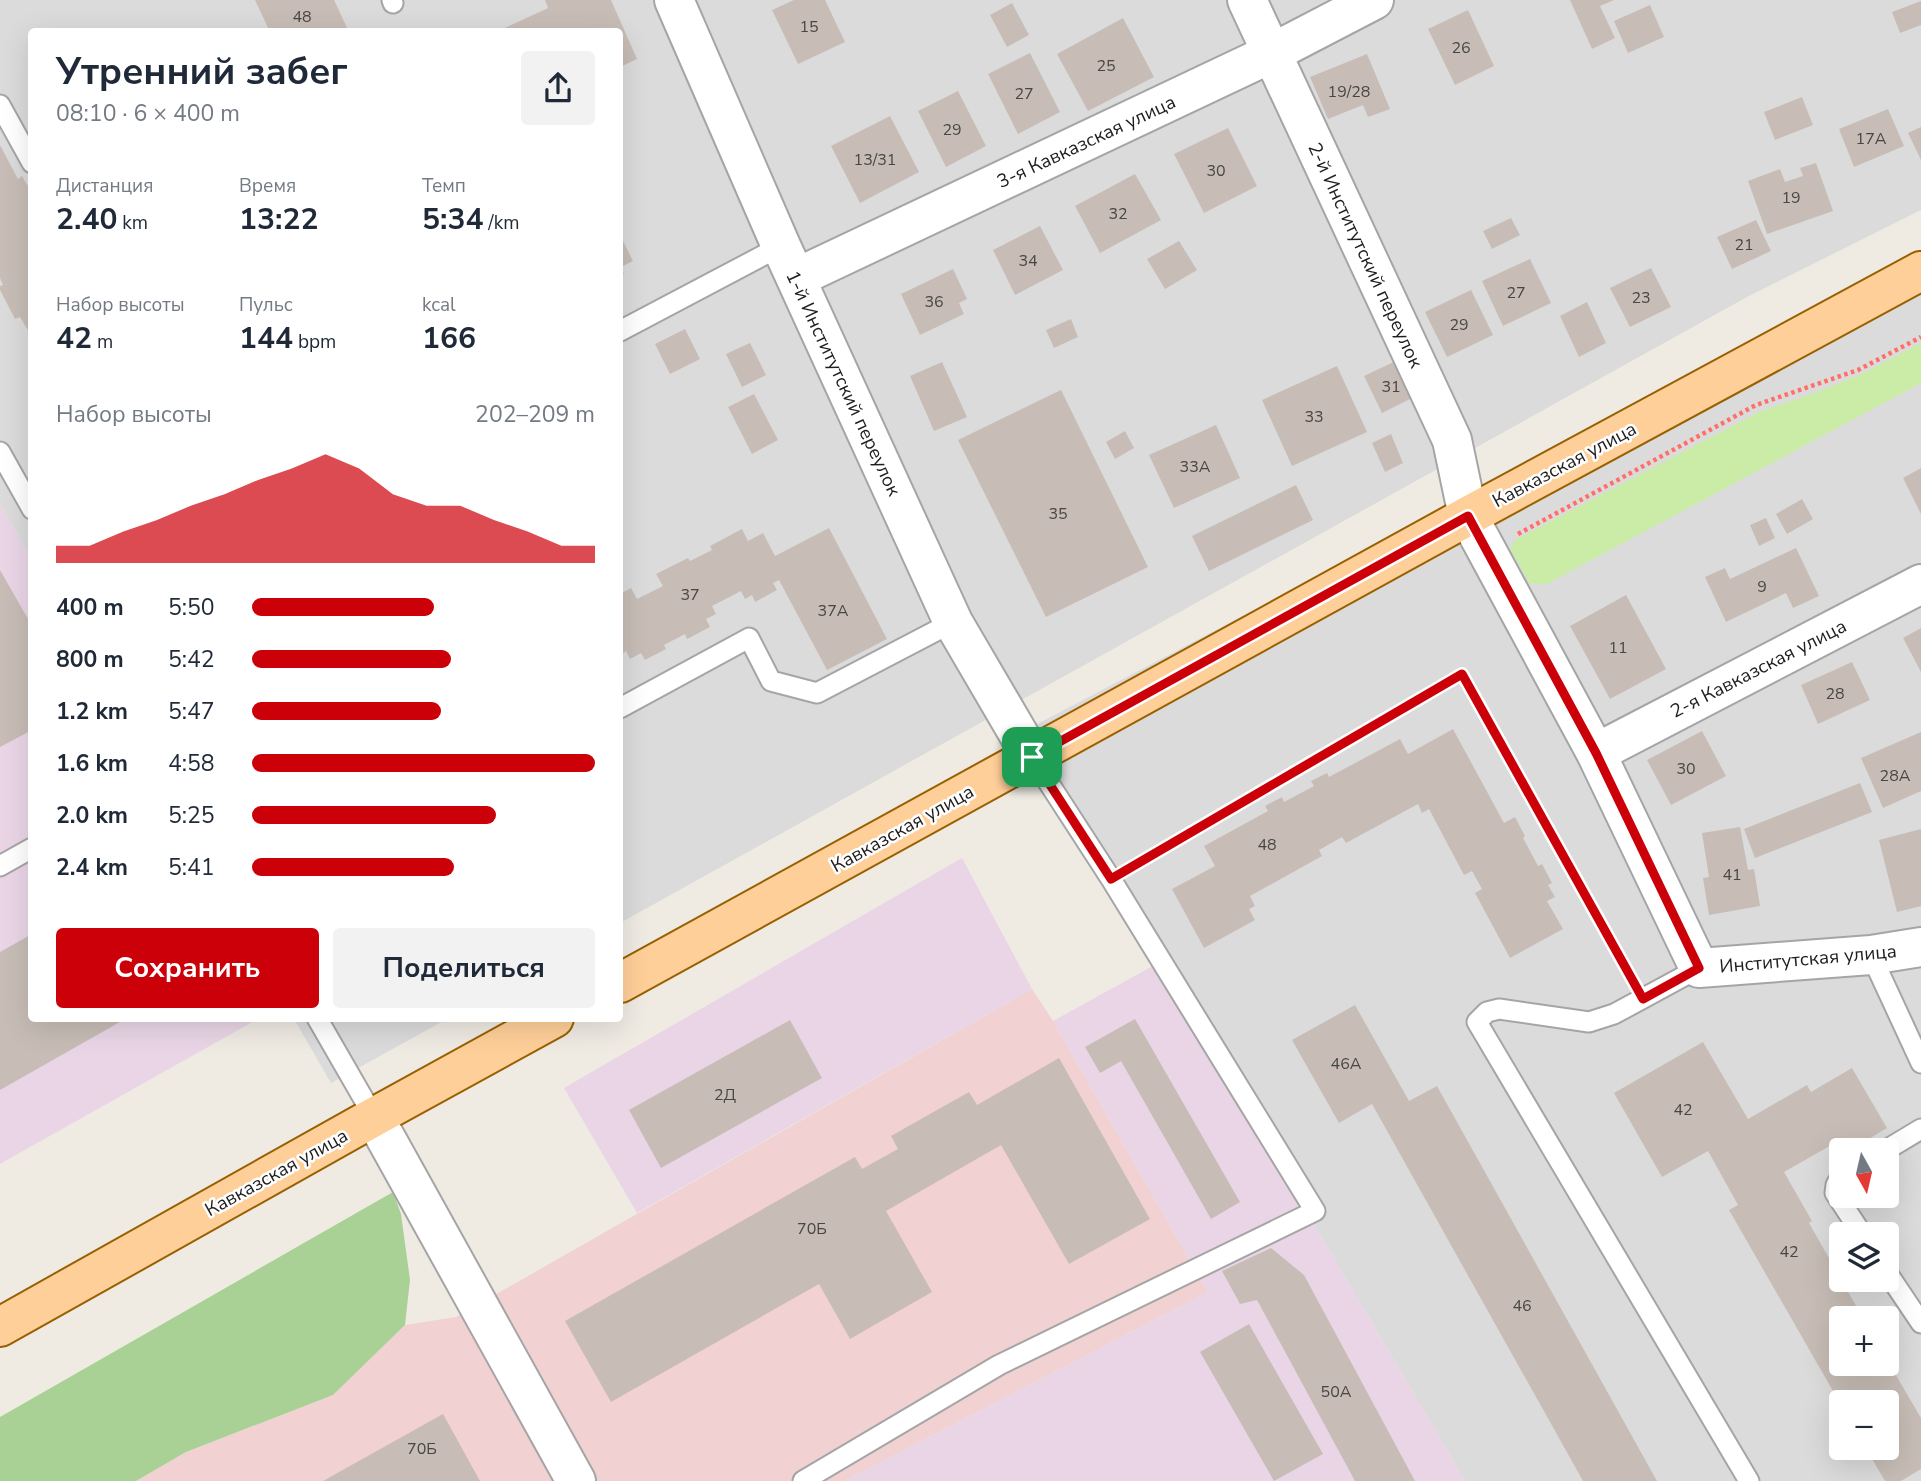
<!DOCTYPE html>
<html lang="ru">
<head>
<meta charset="utf-8">
<style>
	:root { --surface:#fff; --page:#f2f2f3; --text:#1f2937; --muted:#747a83; --accent:#cc0008 }
	body { margin:0; font-family:"Nunito Sans",sans-serif; background:var(--page); color:var(--text); height:100vh; display:flex; flex-direction:column; font-size:26px; white-space:nowrap }
	* { box-sizing:border-box; margin:0 }
	p { font-size:23px; color:var(--muted) }
	.icon { flex:none; width:38px; height:38px; fill:none; stroke:currentColor; stroke-width:2; stroke-linecap:round; stroke-linejoin:round }
	.map { position:relative; flex:1; overflow:hidden }
	.panel { position:absolute; left:28px; top:28px; width:595px; height:994px; display:flex; flex-direction:column; background:var(--surface); border-radius:7px; box-shadow:0 7px 28px #0002 }
	.panel>* { flex:none }
	.needle { width:46px; rotate:172deg }
	.buttons { position:absolute; left:1829px; top:1138px; display:grid; gap:14px }
	.buttons a { display:grid; place-items:center; width:70px; height:70px; border-radius:7px; background:var(--surface); box-shadow:0 7px 28px #0002; font-size:35px }
	.pin { position:absolute; display:grid; place-items:center; width:60px; height:60px; color:#fff; margin:-30px; border-radius:14px; box-shadow:0 4px 10px #0006 }
	.round { display:grid; place-items:center; flex:none; width:74px; height:74px; border-radius:7px; background:var(--page) }
	.overview { display:flex; align-items:center; justify-content:space-between; height:119px; padding:0 28px }
	h1 { font-size:38px; font-weight:700; line-height:52px }
	.figures { display:grid; grid-template-columns:repeat(3,1fr); gap:10px; height:119px; padding:7px 28px }
	.figures div { display:grid; align-content:center }
	.figures b { font-size:30px; font-weight:700 }
	.figures small { font-size:19px; font-weight:400 }
	.figures p { font-size:19px }
	.chart { height:196px; padding:14px 28px }
	.chart p { display:flex; justify-content:space-between }
	.chart svg { width:100%; height:126px; margin-top:7px; fill:var(--accent); opacity:.7 }
	.primary-button { display:flex; gap:14px; margin-top:auto; padding:14px 28px }
	.primary-button a { flex:1; height:80px; border-radius:7px; background:var(--accent); color:#fff; font-size:28px; font-weight:700; line-height:80px; text-align:center }
	.primary-button a+a { background:var(--page); color:var(--text) }
	ul { padding:0 28px; list-style:none; font-size:23px }
	li { display:grid; grid-template-columns:112px 84px 1fr; align-items:center; height:52px }
	li i { height:18px; border-radius:9px; background:var(--accent) }
	.map>svg:first-child { display:block }
	.residential { fill:#dcdbdb; fill-rule:evenodd }
	.commercial { fill:#f1d1d1 }
	.industrial { fill:#e9d5e6 }
	.grass { fill:#cbeca6 }
	.forest { fill:#a9d196 }
	.building { fill:#c7bdb6 }
	.lines { fill:none; stroke-linecap:round; stroke-linejoin:round }
	.service-casing { stroke:#a5a5a5; stroke-width:23 }
	.minor-casing { stroke:#a5a5a5; stroke-width:42 }
	.primary-casing { stroke:#986000; stroke-width:42 }
	.path { stroke:#ff6f65; stroke-width:4.5; stroke-dasharray:3.5 3.5; stroke-linecap:butt }
	.service { stroke:#fff; stroke-width:19 }
	.minor { stroke:#fff; stroke-width:38 }
	.primary { stroke:#ffcf99; stroke-width:38 }
	.route-casing { stroke:#fff; stroke-width:14 }
	.route { stroke:#cc0008; stroke-width:9 }
	.labels { text-anchor:middle; stroke-width:5; stroke-linejoin:round; paint-order:stroke }
	.number-label { font-size:16px; fill:#484644 }
	.street-label { font-size:19px; fill:#1e1e1e; stroke:#fff }
</style>
</head>
<body>
<div class="map">
<svg width="1921" height="1481" viewBox="0 0 1921 1481">
	<rect width="100%" height="100%" fill="#efebe3"/>
	<path class="residential" d="M0,0H1921V210L1747,297L620,923V32H32L31,559L0,504Z
		M1921,259V1481H1465L1024,731ZM1841,1150H1886V1195H1841ZM1841,1234H1886V1279H1841ZM1841,1318H1886V1363H1841ZM1841,1402H1886V1447H1841Z
		M294,1019H447L331,1083Z"/>
	<path class="commercial" d="M1032,989L1053,1021L1208,1292L845,1481H136L186,1452L333,1395L405,1325L456,1317Z"/>
	<path class="industrial" d="M0,504L31,559L32,1018L258,1019L0,1164Z
		M962,858L1032,989L637,1213L564,1088Z
		M1160,962L1465,1481H845L1208,1292L1053,1021Z"/>
	<path class="grass" d="M1921,343V383L1547,584H1530L1510,549L1515,540L1759,412L1820,391L1862,374Z"/>
	<path class="forest" d="M393,1192L401,1214L410,1280L405,1325L333,1395L186,1452L136,1481H0V1417Z"/>
	<path class="building" d="M255,0H334L349,32H270Z
		M545,0H611L637,59L620,67V32H496L548,8Z
		M794,0H825L845,42L798,64L772,10Z
		M1570,0H1614L1600,6L1615,38L1592,49Z
		M1921,1V25L1900,33L1892,12Z
		M1012,3L1029,35L1007,47L990,15Z
		M1650,5L1664,37L1628,53L1614,21Z
		M1468,10L1494,66L1455,85L1428,29Z
		M1123,18L1154,77L1088,111L1057,54Z
		M1030,53L1060,112L1018,134L988,74Z
		M1367,54L1390,109L1368,117L1363,105L1328,119L1310,77Z
		M958,91L986,146L946,167L918,111Z
		M1802,97L1813,125L1775,140L1764,112Z
		M1888,109L1904,146L1854,167L1839,129Z
		M890,116L919,172L860,203L831,146Z
		M1921,127V160L1908,133Z
		M1228,128L1257,186L1204,213L1174,154Z
		M0,145L18,179L22,176L32,193V337L20,317L15,319L0,290V286L3,285L0,278Z
		M1816,163L1833,211L1767,234L1748,181L1780,169L1785,182L1803,176L1800,168Z
		M1135,174L1161,220L1100,253L1075,206Z
		M1511,218L1520,235L1492,249L1483,231Z
		M1756,220L1771,251L1732,269L1717,237Z
		M1040,226L1063,270L1015,295L993,250Z
		M620,235L633,261L621,267L624,274L620,276Z
		M1179,241L1197,270L1165,289L1147,259Z
		M1530,259L1551,303L1503,326L1482,281Z
		M1651,268L1671,307L1630,327L1610,288Z
		M953,269L967,299L959,303L964,314L920,335L901,294Z
		M1471,290L1493,335L1447,357L1425,312Z
		M1587,302L1606,343L1579,357L1560,316Z
		M1071,319L1078,337L1054,348L1046,330Z
		M685,329L700,359L670,374L655,344Z
		M750,343L766,375L742,387L726,354Z
		M1400,359L1418,395L1382,413L1364,376Z
		M942,362L967,417L934,431L910,376Z
		M1337,366L1367,432L1292,466L1262,400Z
		M1061,390L1148,567L1046,617L958,440Z
		M754,394L778,440L752,454L728,407Z
		M1216,425L1240,478L1174,508L1149,455Z
		M1125,431L1134,448L1115,459L1106,442Z
		M1391,434L1403,463L1385,472L1372,443Z
		M1921,468V514L1903,478Z
		M1296,485L1313,520L1209,571L1192,536Z
		M1802,499L1813,519L1787,534L1776,514Z
		M1766,518L1775,538L1759,546L1750,525Z
		M829,528L887,639L827,670L779,580L773,583L777,590L755,602L752,595L745,599L741,591L712,606L716,614L706,619L710,627L687,639L685,634L664,645L666,649L645,660L641,653L630,659L626,651L620,655V594L631,588L637,599L663,586L656,574L688,558L690,561L712,550L710,546L742,529L748,541L763,533L775,556Z
		M1796,548L1819,596L1793,608L1786,593L1726,622L1705,577L1725,568L1730,579Z
		M0,570L32,626V730L0,747Z
		M1626,595L1666,669L1610,699L1570,626Z
		M1921,628V672L1903,638Z
		M1852,662L1870,700L1818,724L1801,685Z
		M1453,729L1504,823L1515,817L1525,836L1523,838L1538,866L1542,864L1552,883L1548,885L1555,897L1547,901L1563,929L1510,958L1475,893L1482,889L1472,871L1464,875L1429,809L1422,813L1418,804L1346,843L1342,837L1319,850L1322,856L1250,896L1255,906L1249,909L1255,920L1204,948L1172,889L1215,866L1204,846L1268,811L1265,806L1282,797L1284,802L1314,786L1311,781L1327,773L1329,777L1400,739L1408,754Z
		M1702,731L1726,776L1671,805L1647,760Z
		M1921,732V791L1883,808L1861,758Z
		M1860,783L1872,812L1755,858L1744,829Z
		M1740,827L1748,870L1754,869L1760,906L1709,915L1703,878L1709,877L1702,833Z
		M1921,829V906L1897,912L1879,840Z
		M32,934V1018H127L0,1090V952Z
		M1355,1005L1409,1101L1437,1086L1657,1481H1583L1372,1104L1339,1123L1292,1040Z
		M1135,1019L1240,1202L1211,1219L1121,1061L1100,1073L1085,1047Z
		M790,1020L822,1078L661,1168L629,1110Z
		M1703,1042L1748,1119L1807,1085L1811,1092L1852,1068L1887,1128L1850,1150H1841V1154L1835,1143L1784,1172L1812,1221L1809,1223L1863,1318H1841V1363H1886V1358L1921,1418V1469L1901,1481H1885L1865,1447H1886V1402H1841V1405L1729,1210L1738,1205L1708,1151L1662,1177L1614,1093Z
		M1059,1058L1150,1219L1069,1264L1001,1145L886,1211L932,1292L850,1339L819,1284L611,1402L565,1321L855,1157L862,1169L898,1149L891,1136L969,1092L977,1105Z
		M1271,1248L1304,1275L1415,1481H1355L1257,1300L1240,1304L1222,1271Z
		M1249,1324L1323,1454L1274,1481L1200,1352Z
		M443,1414L480,1481H323Z"/>
	<g class="lines">
		<g class="service-casing">
			<path id="service" d="M392,0L393,3
				M0,105L32,163
				M620,331L781,246
				M0,452L32,509
				M620,708L749,638L771,681L817,693L953,622
				M0,866L32,848
				M1871,955L1921,1063
				M1699,968L1614,1014L1589,1022L1499,1009L1487,1012L1477,1022L1749,1481
				M317,1018L374,1117
				M1886,1150L1921,1129
				M1841,1176L1836,1185L1835,1193L1862,1234
				M1886,1271L1921,1323
				M803,1481L999,1365L1315,1211L1111,879L1032,757"/>
		</g>
		<g class="minor-casing">
			<path id="minor" d="M674,0L781,246L953,622L1032,757
				M1247,0L1452,440L1468,516L1596,753L1699,968L1871,955L1921,947
				M796,278L1272,53L1374,0
				M1596,753L1921,584
				M374,1117L576,1481"/>
		</g>
		<g class="primary-casing">
			<path id="primary" d="M620,983L1468,516L1921,271
				M0,1327L374,1117L554,1018"/>
		</g>
		<path class="path" d="M1518,534L1756,405L1858,370L1921,337
			M1131,867L1462,674L1630,977"/>
		<use href="#service" class="service"/>
		<use href="#minor" class="minor"/>
		<use href="#primary" class="primary"/>
	</g>
	<g class="lines">
		<g class="route-casing">
			<path id="route" d="M1468,516L1596,753L1699,968L1643,999L1462,674L1111,879L1032,757Z"/>
		</g>
		<use href="#route" class="route"/>
	</g>
	<g class="labels">
		<g class="number-label">
			<text x="302" y="22">48</text>
			<text x="809" y="32">15</text>
			<text x="1461" y="53">26</text>
			<text x="1106" y="71">25</text>
			<text x="1349" y="97">19/28</text>
			<text x="1024" y="99">27</text>
			<text x="952" y="135">29</text>
			<text x="1871" y="144">17А</text>
			<text x="875" y="165">13/31</text>
			<text x="1216" y="176">30</text>
			<text x="1791" y="203">19</text>
			<text x="1118" y="219">32</text>
			<text x="1744" y="250">21</text>
			<text x="1028" y="266">34</text>
			<text x="1516" y="298">27</text>
			<text x="1641" y="303">23</text>
			<text x="934" y="307">36</text>
			<text x="1459" y="330">29</text>
			<text x="1391" y="392">31</text>
			<text x="1314" y="422">33</text>
			<text x="1195" y="472">33А</text>
			<text x="1058" y="519">35</text>
			<text x="1762" y="592">9</text>
			<text x="690" y="600">37</text>
			<text x="833" y="616">37А</text>
			<text x="1618" y="653">11</text>
			<text x="1835" y="699">28</text>
			<text x="1686" y="774">30</text>
			<text x="1895" y="781">28А</text>
			<text x="1267" y="850">48</text>
			<text x="1732" y="880">41</text>
			<text x="1346" y="1069">46А</text>
			<text x="725" y="1100">2Д</text>
			<text x="1683" y="1115">42</text>
			<text x="812" y="1234">70Б</text>
			<text x="1789" y="1257">42</text>
			<text x="1522" y="1311">46</text>
			<text x="1336" y="1397">50А</text>
			<text x="422" y="1454">70Б</text>
		</g>
		<g class="street-label">
			<text transform="translate(1086 141) rotate(-25)" y="7">3-я Кавказская улица</text>
			<text transform="translate(1366 255) rotate(65)" y="7">2-й Институтский переулок</text>
			<text transform="translate(844 383) rotate(65)" y="7">1-й Институтский переулок</text>
			<text transform="translate(1564 464) rotate(-28)" y="7">Кавказская улица</text>
			<text transform="translate(1758 668) rotate(-27)" y="7">2-я Кавказская улица</text>
			<text transform="translate(902 828) rotate(-29)" y="7">Кавказская улица</text>
			<text transform="translate(1808 958) rotate(-5)" y="7">Институтская улица</text>
			<text transform="translate(276 1172) rotate(-29)" y="7">Кавказская улица</text>
		</g>
	</g>
</svg>
<div class="buttons">
<a><svg class="needle" viewBox="-14 -14 28 28"><path d="M0-13l5 13h-10z" fill="#e53935"/><path d="M0 13l5-13h-10z" fill="#747a83"/></svg></a>
<a><svg class="icon" aria-label="layers" viewBox="0 0 24 24"><path d="M12 4l9 5-9 5-9-5zM3 14l9 5 9-5"/></svg></a>
<a>+</a>
<a>−</a>
</div>
<div class="pin" style="left:1032px;top:757px;background:#1e9e55"><svg class="icon" aria-label="arrive" viewBox="0 0 24 24"><path d="M6 21V4h12l-3 4 3 4H6"/></svg></div>
<section class="panel">
<div class="overview"><div><h1>Утренний забег</h1><p>08:10 · 6 × 400 m</p></div><a class="round"><svg class="icon" aria-label="share" viewBox="0 0 24 24"><path d="M12 15V3M7 8l5-5 5 5M5 13v7h14v-7"/></svg></a></div>
<div class="figures">
<div><p>Дистанция</p><b>2.40<small> km</small></b></div>
<div><p>Время</p><b>13:22</b></div>
<div><p>Темп</p><b>5:34<small> /km</small></b></div>
</div>
<div class="figures">
<div><p>Набор высоты</p><b>42<small> m</small></b></div>
<div><p>Пульс</p><b>144<small> bpm</small></b></div>
<div><p>kcal</p><b>166</b></div>
</div>
<div class="chart"><p><span>Набор высоты</span>202–209 m</p>
<svg viewBox="0 0 160 44" preserveAspectRatio="none"><path d="M0 44V38L10 38L20 33L30 29L40 24L50 20L60 15L70 11L80 6L90 11L100 20L110 24L120 24L130 29L140 33L150 38L160 38V44z"/></svg>
</div>
<ul>
<li><b>400 m</b>5:50<i style="width:53%"></i></li>
<li><b>800 m</b>5:42<i style="width:58%"></i></li>
<li><b>1.2 km</b>5:47<i style="width:55%"></i></li>
<li><b>1.6 km</b>4:58<i style="width:100%"></i></li>
<li><b>2.0 km</b>5:25<i style="width:71%"></i></li>
<li><b>2.4 km</b>5:41<i style="width:59%"></i></li>
</ul>
<div class="primary-button"><a>Сохранить</a><a>Поделиться</a></div>
</section>
</div>
</body>
</html>
